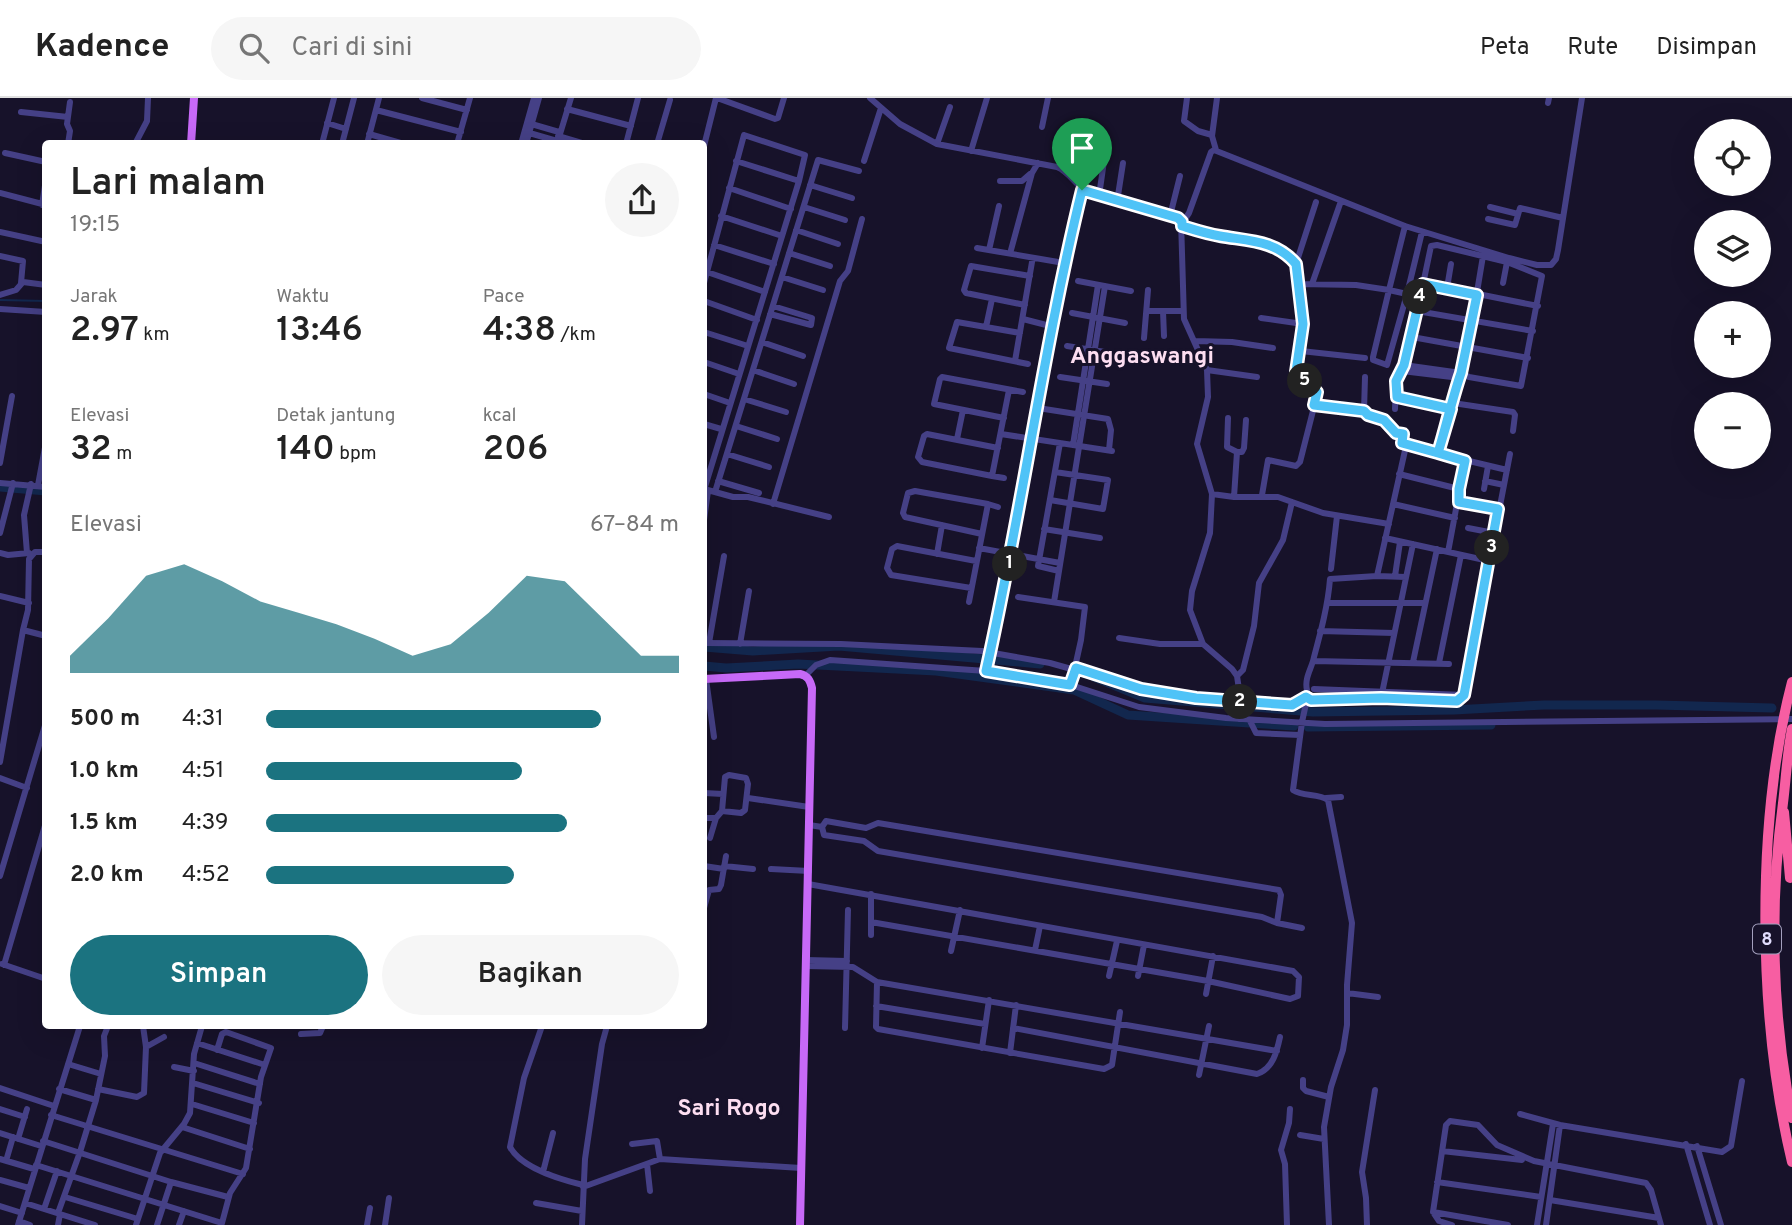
<!DOCTYPE html>
<html lang="id">
<head>
<meta charset="utf-8">
<style>
	:root { --surface:#fff; --page:#f6f6f6; --text:#222; --muted:#767676; --line:#e0e0e0; --accent:#1b7380 }
	body { margin:0; font-family:Overpass,sans-serif; background:var(--page); color:var(--text); height:100vh; display:flex; flex-direction:column; font-size:26px; white-space:nowrap }
	* { box-sizing:border-box; margin:0 }
	p { font-size:23px; color:var(--muted) }
	.icon { flex:none; width:38px; height:38px; fill:none; stroke:currentColor; stroke-width:2; stroke-linecap:round; stroke-linejoin:round }
	.map { position:relative; flex:1; overflow:hidden }
	.side { position:absolute; left:42px; top:42px; width:665px; height:889px; display:flex; flex-direction:column; background:var(--surface); border-radius:7px; box-shadow:0 7px 28px #0002 }
	.side>* { flex:none }
	.fabs { position:absolute; left:1694px; top:21px; display:grid; gap:14px }
	.fabs a { display:grid; place-items:center; width:77px; height:77px; border-radius:50%; background:var(--surface); box-shadow:0 7px 28px #0002; font-size:35px }
	.pin { position:absolute; display:grid; place-items:center; width:60px; height:60px; color:#fff; margin:-72px -30px; border-radius:50% 50% 50% 0; rotate:-45deg; box-shadow:0 0 7px #0007 }
	.pin .icon { rotate:45deg }
	.km { position:absolute; width:35px; height:35px; margin:-18px; border-radius:50%; background:#222; color:#fff; font-size:19px; line-height:35px; text-align:center }
	.round { display:grid; place-items:center; flex:none; width:74px; height:74px; border-radius:37px; background:var(--page) }
	.summary { display:flex; align-items:center; justify-content:space-between; height:119px; padding:0 28px }
	h1 { font-size:38px; font-weight:600; line-height:52px }
	.metrics { display:grid; grid-template-columns:repeat(3,1fr); gap:10px; height:119px; padding:7px 28px }
	.metrics div { display:grid; align-content:center }
	.metrics b { font-size:35px; font-weight:600 }
	.metrics small { font-size:19px; font-weight:400 }
	.metrics p { font-size:19px }
	.chart { height:196px; padding:14px 28px }
	.chart p { display:flex; justify-content:space-between }
	.chart svg { width:100%; height:126px; margin-top:7px; fill:var(--accent); opacity:.7 }
	.button { display:flex; gap:14px; margin-top:auto; padding:14px 28px }
	.button a { flex:1; height:80px; border-radius:42px; background:var(--accent); color:#fff; font-size:28px; font-weight:600; line-height:80px; text-align:center }
	.button a+a { background:var(--page); color:var(--text) }
	ul { padding:0 28px; list-style:none; font-size:23px }
	li { display:grid; grid-template-columns:112px 84px 1fr; align-items:center; height:52px }
	li i { height:18px; border-radius:9px; background:var(--accent) }
	header { display:flex; align-items:center; gap:42px; box-sizing:border-box; height:98px; padding:0 35px; background:var(--surface); border-bottom:2px solid var(--line) }
	header strong { font-size:33px }
	nav { display:flex; gap:38px; margin-inline-start:auto; font-size:24px }
	.search { width:490px; height:63px; background:var(--page); display:flex; align-items:center; gap:18px; box-sizing:border-box; padding:0 24px; border-radius:38px; color:var(--muted); font-size:26px }
	.map>svg:first-child { display:block }
	.lines { fill:none; stroke-linecap:round; stroke-linejoin:round }
	.stream { stroke:#12274e; stroke-width:2 }
	.river { stroke:#12274e; stroke-width:9 }
	.minor { stroke:#454086; stroke-width:6 }
	.major { stroke:#c769f7; stroke-width:8 }
	.highway { stroke:#f75ea2; stroke-width:10 }
	.route-casing { stroke:#fff; stroke-width:14 }
	.route { stroke:#4fc3f7; stroke-width:9 }
	.labels { text-anchor:middle; stroke-width:6; stroke-linejoin:round; paint-order:stroke }
	.shield { fill:#17122a; stroke:#a4a0be; stroke-width:2 }
	.shield-label { font-size:18px; font-weight:bold; fill:#e1ddfd }
	.quarter-label { font-size:23px; font-weight:bold; fill:#fddef1; stroke:#17122a }
</style>
</head>
<body>
<header>
<strong>Kadence</strong>
<div class="search"><svg class="icon" aria-label="search" viewBox="0 0 24 24"><circle cx="10" cy="10" r="6"/><path d="M15 15l6 6"/></svg>Cari di sini</div>
<nav><a>Peta</a><a>Rute</a><a>Disimpan</a></nav>
</header>
<div class="map">
<svg width="1792" height="1127" viewBox="0 0 1792 1127">
	<rect width="100%" height="100%" fill="#17122a"/>
	<g class="lines">
		<path class="stream" d="M0,202L46,203"/>
		<path class="river" d="M0,389L46,393
			M704,549L753,553L839,548L1040,566
			M704,568L726,570L798,566L936,573L1074,592L1128,617L1294,628
			M1094,579L1145,600L1313,614L1454,612L1544,607H1656L1772,610
			M1308,629L1491,627"/>
		<path class="minor" d="M422,0L467,12
			M717,0L775,21L778,20L784,0
			M870,0L900,26L937,46L1057,69C1071,75 1076,89 1089,95L1181,122L1184,221L1207,272L1208,299L1197,346L1212,396L1210,435L1192,493L1190,512L1203,546L1232,571L1237,578L1240,598L1239,621
			M1187,0L1184,23L1198,33L1212,37
			M1548,5L1549,0
			M567,11L631,28
			M376,12L461,34
			M21,14L68,19
			M327,25L346,31
			M528,25L559,34
			M1042,29L1048,0
			M526,34L557,43
			M369,36L404,46
			M558,38L585,46
			M68,46L70,33L67,26L70,4
			M135,46L147,23L148,0
			M322,46L334,0
			M342,46L354,0
			M367,46L379,0
			M457,46L470,0
			M521,46L534,0
			M526,46L539,0
			M557,46L571,0
			M626,46L638,0
			M657,46L670,2
			M937,46L950,9
			M704,48L716,0
			M1216,52L1212,38L1217,0
			M971,53L987,0
			M5,55L46,64
			M736,63L799,83
			M864,63L881,10
			M1000,83H1022L1030,76
			M810,87L852,100
			M729,90L791,111
			M0,95L46,107
			M1099,98L1106,49
			M1117,104L1123,65
			M42,107L46,81
			M804,109L845,122
			M1490,109L1518,116
			M721,118L782,138
			M1170,118L1180,78
			M1488,121L1515,127L1520,110L1563,120
			M1183,124L1189,115L1211,54L1214,52L1405,128L1509,160L1537,167H1551L1556,161L1558,152L1582,0
			M1182,128C1195,132 1207,136 1220,138C1248,143 1277,141 1296,166L1303,226V242L1296,274L1315,291L1317,297L1300,364L1296,368L1268,362L1262,397
			M796,132L838,146
			M0,134L46,144
			M714,147L774,166
			M977,150L1064,165
			M989,152L999,108
			M1011,152L1032,75L1038,65
			M789,155L830,168
			M0,158L23,163L21,185
			M1296,166L1316,104
			M707,174L765,194
			M782,179L823,192
			M1078,183L1131,193
			M704,185L744,37L805,57L799,83L704,392
			M1423,185L1538,208
			M1503,185L1507,164
			M1300,186L1356,187L1389,192L1405,128
			M1312,186L1341,103
			M1447,190L1451,166
			M1389,192L1407,196L1387,267L1373,262V259Z
			M1407,196L1422,134
			M0,197L16,192L23,184L46,187
			M704,203L757,222
			M1025,207L966,195L964,192L971,168L1030,178
			M0,211L46,214
			M1148,213H1183
			M1163,213L1164,238
			M1417,213L1533,233
			M1072,215L1125,225
			M770,216L811,227L812,220L773,208
			M1261,220L1303,226
			M1023,221L1054,229
			M986,229L992,201
			M704,234L748,248
			M1020,235L957,224L949,250L1028,266
			M1412,239L1528,260
			M1144,240L1148,192
			M1195,243L1232,244L1273,250
			M762,244L803,258
			M1067,248L1118,256
			M1301,253L1365,260
			M1015,263L1032,164
			M704,264L739,276
			M753,272L794,286
			M1207,272L1257,279
			M1402,273L1460,280
			M1060,279L1107,286
			M704,296L730,305
			M1397,299L1451,311
			M744,301L786,314
			M1453,305L1513,314L1515,317L1513,333
			M1314,307L1364,313L1368,317L1384,322L1396,335L1403,336V345L1406,348
			M1038,310L1108,321L1111,332L1109,352
			M1395,311L1396,283L1402,273L1412,239L1431,148L1437,147L1507,164L1542,178L1521,288L1469,279L1461,275L1404,267
			M1364,313L1365,279
			M1004,320L934,306L940,281L942,279L1023,294
			M1228,320L1227,349L1237,354L1234,399
			M704,326L721,331
			M736,328L777,341
			M1001,336L1112,353
			M957,341L963,312
			M1073,347L1098,187
			M1237,354H1242L1244,350L1246,322
			M1438,355L1468,248L1483,158
			M727,356L769,369
			M0,365L12,298
			M1399,376L1459,391
			M992,378L922,364L918,359L924,338L927,336L998,350
			M1004,380L992,378L1009,292
			M718,383L759,395
			M1485,383L1504,387
			M0,385L46,389
			M38,387L46,344
			M704,391L733,399H748L829,419
			M1484,391L1488,368
			M715,394L818,62L859,73
			M1212,396L1234,399H1278L1323,415L1389,426
			M1050,402L1103,411L1108,382L1055,374
			M1459,404L1498,411
			M773,406L840,183L848,173L862,121
			M988,406L998,409
			M1393,406L1455,420
			M704,422L708,393
			M1468,430L1494,435
			M1044,431L1100,440
			M0,435L13,385
			M1385,440L1489,463
			M979,450L1060,465
			M1448,454C1454,423 1459,393 1465,363
			M0,455L8,457L29,455
			M27,455L24,417L31,386
			M937,456L942,427
			M1331,471L1337,418
			M1059,473L1038,468L1060,345
			M1377,478L1406,348L1507,372
			M1395,478L1400,444
			M971,490L891,477L887,470L892,451L897,448L976,463
			M0,498L29,505
			M1018,499L1085,509L1081,542L1071,587
			M969,504L988,406L915,393L908,395L903,415L905,419L982,436
			M1054,504L1105,188
			M1328,505H1425
			M23,532L46,538
			M1320,533L1394,535
			M1119,540L1160,546H1203
			M704,545L841,546L982,553L1050,565L1146,592L1196,600L1292,607L1305,599
			M709,545L724,458
			M740,546L749,493
			M1314,563L1449,566
			M1413,564L1437,451
			M1439,565L1461,457
			M986,573C1023,414 1043,251 1082,92
			M805,578L816,567L830,562L986,573L1071,587L1139,609L1226,620L1325,626L1792,621
			M1237,578L1243,572L1254,528L1259,485L1283,442L1292,404
			M706,581L714,639
			M1314,591L1464,597
			M1307,592C1304,580 1312,570 1314,559C1321,533 1328,507 1330,481L1377,478L1406,479
			M1314,600L1457,603L1463,600L1510,356
			M1381,600L1413,446
			M1307,601L1302,624L1293,692C1303,699 1318,695 1328,702L1352,825L1347,887V927L1343,952L1331,989L1324,1029L1329,1127
			M1250,623L1256,635L1300,637
			M0,664L23,532L28,512L29,461L35,454H46
			M0,680L27,690
			M704,695L723,696
			M748,700L809,709
			M1326,700L1341,699
			M704,720H716
			M809,727L822,729L826,723L866,730L878,725L1279,792L1281,797L1277,825
			M822,729L824,737L864,743L878,753L1262,819L1277,825L1302,830
			M710,740L716,720L722,713L725,679L729,677L746,680L748,686L745,712L741,715L722,713
			M704,768L724,771
			M724,768L753,771
			M771,771L809,773
			M0,778L46,624
			M808,786L1293,873L1299,879L1298,898L1290,901L1208,883L871,824
			M871,796V837
			M704,810L709,792L719,791L721,787L726,758
			M1035,852L1040,828
			M951,853L960,812
			M806,862L847,863
			M2,866L46,881
			M4,867L46,724
			M806,868L853,869L877,884L1277,953
			M1109,878L1117,843
			M1138,878L1144,847
			M877,884L876,929L878,931L1104,971L1112,967L1120,914
			M1347,895L1378,899
			M1206,896L1213,858
			M876,908L985,926
			M542,928L524,980L510,1049C521,1070 562,1082 583,1087
			M845,930L848,812
			M1013,930L1257,976C1273,971 1277,953 1280,939
			M301,936L320,935L323,928
			M197,945L265,967
			M146,949L164,939
			M982,950L989,902
			M1010,955L1016,907
			M194,965L260,986
			M68,966L101,976
			M174,969L194,973
			M1199,977L1209,928
			M1303,982V990L1306,993L1329,999
			M193,985L259,1005
			M0,990L54,1008
			M59,991L96,1002
			M98,991L137,999L144,995L146,949L143,928
			M192,1006L254,1025
			M0,1011L25,1019
			M1520,1016L1560,1027L1722,1054L1731,1048L1742,983
			M51,1017L243,1076
			M182,1029L250,1051
			M0,1035L41,1048
			M1300,1037L1324,1041
			M18,1041L27,1011
			M43,1043L171,1084L228,1099
			M632,1046L657,1043L660,1061
			M1686,1046L1710,1127
			M1697,1048L1721,1127
			M1442,1053L1522,1062
			M0,1061L34,1071
			M6,1063L13,1039
			M647,1066L650,1093
			M36,1067L222,1125L230,1095L246,1070L261,979L271,950L226,934L222,936L217,952
			M543,1074L553,1035
			M0,1082L29,1090
			M1437,1084L1541,1099
			M583,1089L660,1061L801,1070
			M65,1099L138,1121
			M1550,1102L1659,1120
			M25,1105L95,1127
			M536,1105L582,1113
			M0,1108L22,1115
			M44,1111L57,1073
			M1433,1114L1508,1127
			M58,1115L80,1054L96,1002L105,958L104,938L108,928
			M19,1123L30,1127
			M18,1127L80,928
			M58,1127L60,1116
			M136,1127L160,1055L184,1026L190,1015L194,956L202,928
			M157,1127L171,1084
			M179,1127L184,1113
			M367,1127L370,1110
			M385,1127L389,1100
			M582,1127L585,1061L602,946L607,928
			M1287,1127L1285,1066L1281,1052L1289,1025L1290,1011
			M1367,1127L1366,1100L1362,1074L1375,992
			M1452,1127L1439,1123L1433,1114L1446,1027L1450,1023L1478,1027L1497,1047L1534,1063L1646,1085L1651,1092L1661,1127
			M1537,1127L1553,1026
			M1546,1127L1560,1027"/>
		<path class="major" d="M191,46L194,0
			M704,581L800,576C808,578 810,582 812,590L800,1127"/>
		<path class="highway" d="M1792,584C1755,726 1758,922 1792,1064
			M1792,631C1787,656 1786,681 1783,705C1769,808 1772,918 1792,1020
			M1784,714L1790,780"/>
	</g>
	<g class="lines">
		<g class="route-casing">
			<path id="route" d="M1082,92C1043,251 1022,413 986,573L1070,587L1076,570L1141,591L1196,600L1292,607L1306,599L1311,602L1381,600L1457,603L1464,597L1498,411L1459,404V391L1465,363L1438,355C1446,329 1452,301 1461,275L1477,197L1423,186L1404,267L1396,283L1397,299L1451,311L1438,355L1402,345L1403,336L1396,335L1384,322L1368,317L1364,313L1314,307L1317,294L1296,274L1303,226L1296,166C1276,142 1248,143 1220,138C1207,136 1195,132 1182,128V124L1178,120L1082,92"/>
		</g>
		<use href="#route" class="route"/>
	</g>
	<g class="labels">
		<rect class="shield" x="1753" y="826.5" width="28" height="29" rx="5"/>
		<g class="shield-label">
			<text x="1767" y="847">8</text>
		</g>
		<g class="quarter-label">
			<text x="1142" y="265">Anggaswangi</text>
			<text x="729" y="1017">Sari Rogo</text>
		</g>
	</g>
</svg>
<div class="fabs">
<a><svg class="icon" aria-label="locate" viewBox="0 0 24 24"><circle cx="12" cy="12" r="6"/><path d="M12 2v4M12 18v4M2 12h4M18 12h4"/></svg></a>
<a><svg class="icon" aria-label="layers" viewBox="0 0 24 24"><path d="M12 4l9 5-9 5-9-5zM3 14l9 5 9-5"/></svg></a>
<a>+</a>
<a>−</a>
</div>
<div class="pin" style="left:1082px;top:92px;background:#1e9e55"><svg class="icon" aria-label="arrive" viewBox="0 0 24 24"><path d="M6 21V4h12l-3 4 3 4H6"/></svg></div>
<b class="km" style="left:1010px;top:466px">1</b>
<b class="km" style="left:1240px;top:604px">2</b>
<b class="km" style="left:1492px;top:450px">3</b>
<b class="km" style="left:1420px;top:199px">4</b>
<b class="km" style="left:1305px;top:283px">5</b>
<section class="side">
<div class="summary"><div><h1>Lari malam</h1><p>19:15</p></div><a class="round"><svg class="icon" aria-label="share" viewBox="0 0 24 24"><path d="M12 15V3M7 8l5-5 5 5M5 13v7h14v-7"/></svg></a></div>
<div class="metrics">
<div><p>Jarak</p><b>2.97<small> km</small></b></div>
<div><p>Waktu</p><b>13:46</b></div>
<div><p>Pace</p><b>4:38<small> /km</small></b></div>
</div>
<div class="metrics">
<div><p>Elevasi</p><b>32<small> m</small></b></div>
<div><p>Detak jantung</p><b>140<small> bpm</small></b></div>
<div><p>kcal</p><b>206</b></div>
</div>
<div class="chart"><p><span>Elevasi</span>67–84 m</p>
<svg viewBox="0 0 160 44" preserveAspectRatio="none"><path d="M0 44V38L10 25L20 10L30 6L40 12L50 19L60 23L70 27L80 32L90 38L100 34L110 23L120 10L130 12L140 25L150 38L160 38V44z"/></svg>
</div>
<ul>
<li><b>500 m</b>4:31<i style="width:81%"></i></li>
<li><b>1.0 km</b>4:51<i style="width:62%"></i></li>
<li><b>1.5 km</b>4:39<i style="width:73%"></i></li>
<li><b>2.0 km</b>4:52<i style="width:60%"></i></li>
</ul>
<div class="button"><a>Simpan</a><a>Bagikan</a></div>
</section>
</div>
</body>
</html>
